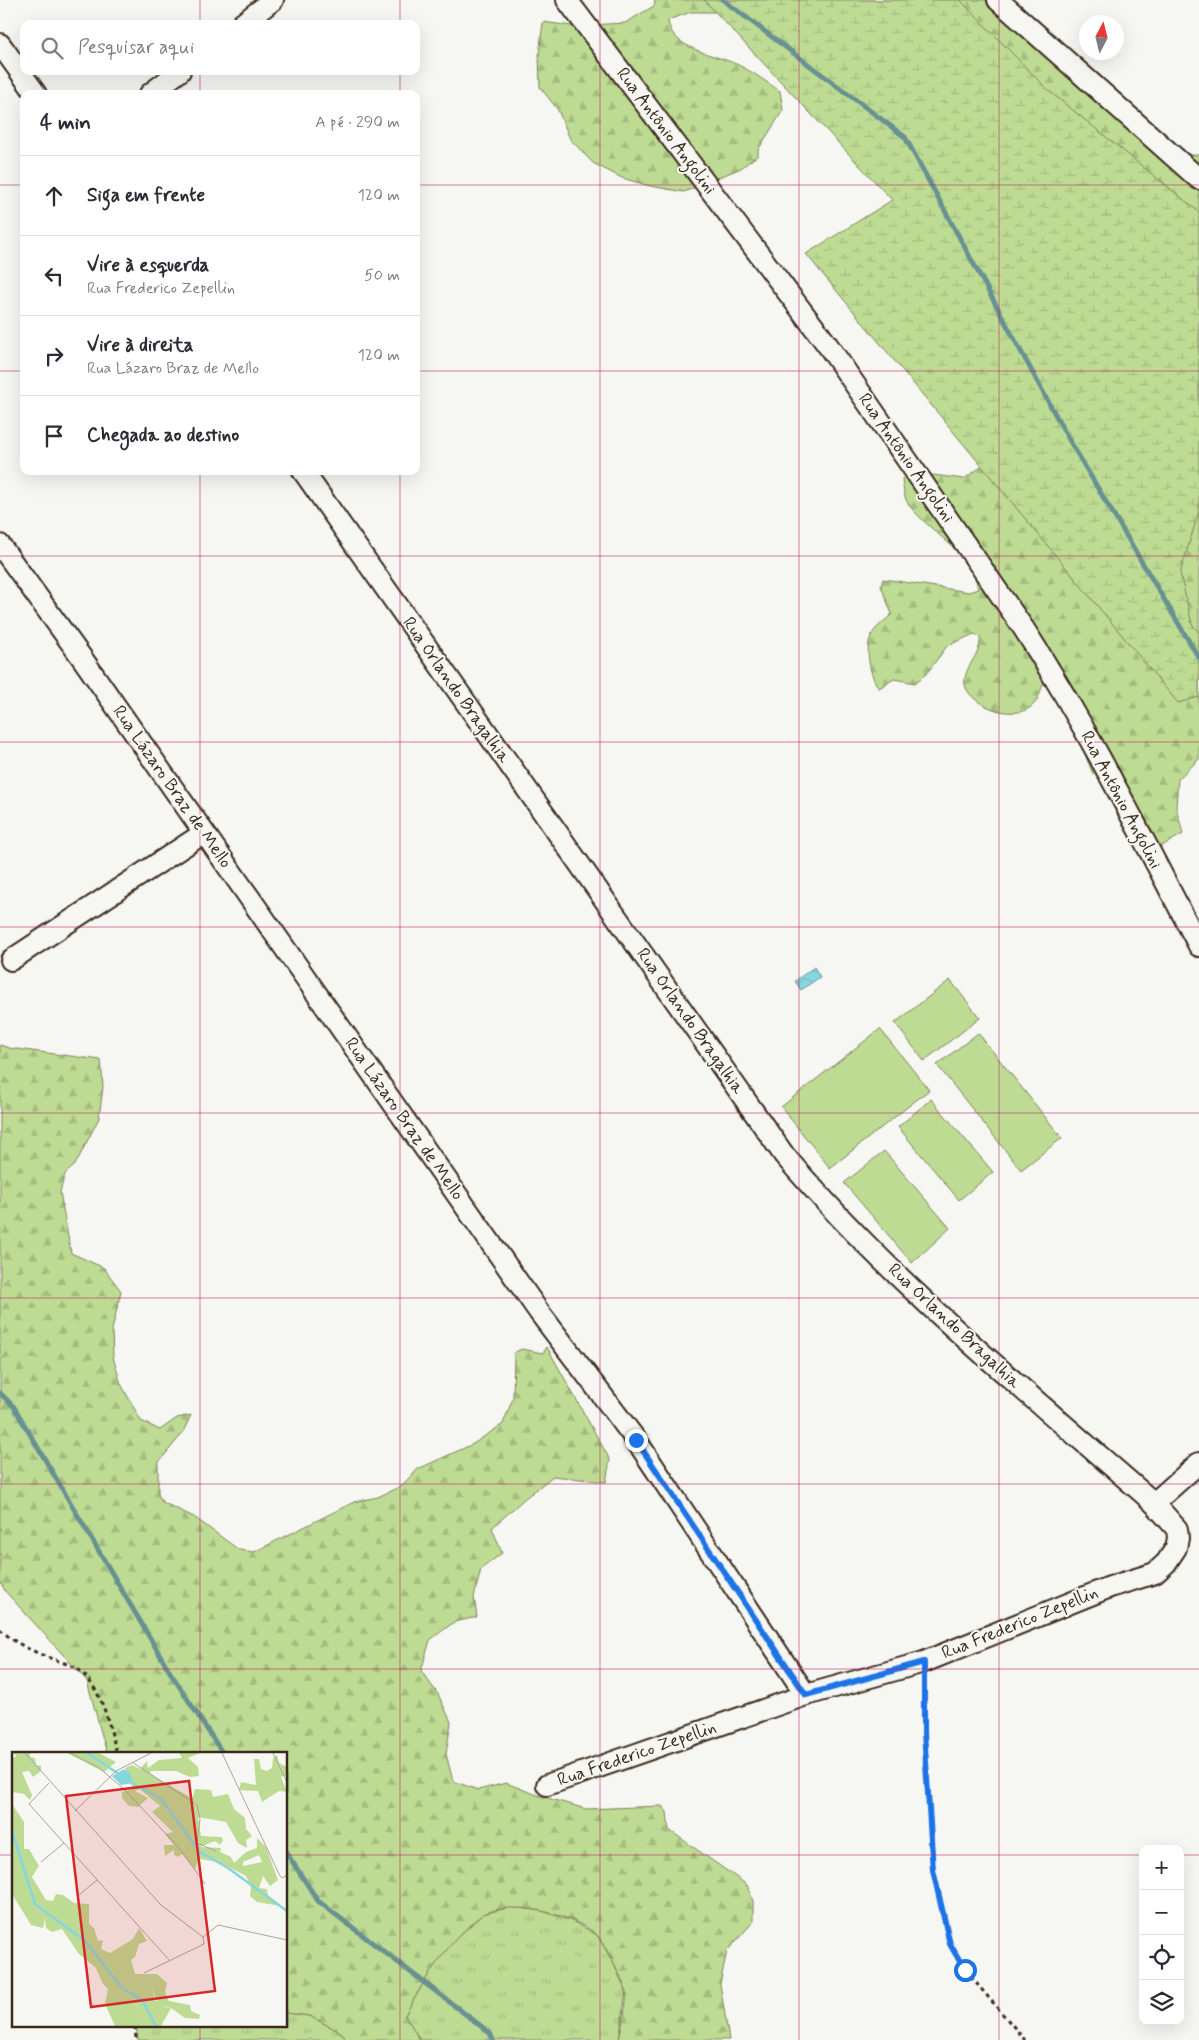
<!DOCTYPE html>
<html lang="pt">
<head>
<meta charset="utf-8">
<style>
	:root { --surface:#fff; --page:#f7f7f7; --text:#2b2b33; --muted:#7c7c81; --line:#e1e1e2 }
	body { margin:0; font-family:Mynerve,sans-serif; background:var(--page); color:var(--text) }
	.controls { position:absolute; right:15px; bottom:15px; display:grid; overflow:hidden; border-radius:10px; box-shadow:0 5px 20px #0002 }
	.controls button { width:45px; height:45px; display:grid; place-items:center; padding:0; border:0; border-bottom:1px solid var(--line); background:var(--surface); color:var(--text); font:25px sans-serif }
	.compass { position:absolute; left:1079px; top:15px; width:45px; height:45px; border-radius:50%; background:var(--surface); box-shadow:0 5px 20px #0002; rotate:7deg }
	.stop { position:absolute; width:15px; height:15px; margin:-11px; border:4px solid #1a73e8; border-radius:50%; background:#fff }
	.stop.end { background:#1a73e8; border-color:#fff; box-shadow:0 1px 5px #0008 }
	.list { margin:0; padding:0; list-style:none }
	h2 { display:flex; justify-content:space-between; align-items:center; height:65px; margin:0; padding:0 20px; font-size:21px }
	h2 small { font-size:16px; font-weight:400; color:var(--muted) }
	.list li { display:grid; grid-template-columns:32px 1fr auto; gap:15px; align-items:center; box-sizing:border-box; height:80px; padding:0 20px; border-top:1px solid var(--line) }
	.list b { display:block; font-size:19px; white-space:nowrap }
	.list p { margin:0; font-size:16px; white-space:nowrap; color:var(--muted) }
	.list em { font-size:16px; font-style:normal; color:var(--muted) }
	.icon { flex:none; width:28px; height:28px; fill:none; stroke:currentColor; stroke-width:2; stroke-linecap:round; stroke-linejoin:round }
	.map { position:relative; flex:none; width:1199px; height:2040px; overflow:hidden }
	.search { position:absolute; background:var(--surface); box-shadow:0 5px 20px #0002; left:20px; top:20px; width:400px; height:55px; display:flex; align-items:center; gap:12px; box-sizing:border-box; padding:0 18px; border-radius:10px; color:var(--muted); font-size:19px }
	.panel { position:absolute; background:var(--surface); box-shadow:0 5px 20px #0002; left:20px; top:90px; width:400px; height:385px; border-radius:10px }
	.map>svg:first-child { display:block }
</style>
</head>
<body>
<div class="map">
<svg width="1199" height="2040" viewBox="0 0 1199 2040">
	<defs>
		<pattern id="grass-tufts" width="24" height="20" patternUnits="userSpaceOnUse" patternTransform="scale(1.25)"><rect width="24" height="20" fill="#bddb93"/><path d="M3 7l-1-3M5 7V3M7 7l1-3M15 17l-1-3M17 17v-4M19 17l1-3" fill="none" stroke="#a3bc7e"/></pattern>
		<pattern id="forest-firs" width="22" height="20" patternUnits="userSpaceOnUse" patternTransform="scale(1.25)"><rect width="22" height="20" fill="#bddb93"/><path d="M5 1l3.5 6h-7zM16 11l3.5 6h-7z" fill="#a3bc7e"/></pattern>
		<pattern id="wetland-marsh" width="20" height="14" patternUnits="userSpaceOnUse" patternTransform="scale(1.25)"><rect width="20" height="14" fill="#bddb93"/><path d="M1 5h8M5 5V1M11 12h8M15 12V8" fill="none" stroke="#a3bc7e"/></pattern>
		<pattern id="water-waves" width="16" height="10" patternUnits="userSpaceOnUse" patternTransform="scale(1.25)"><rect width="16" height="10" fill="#86d6e0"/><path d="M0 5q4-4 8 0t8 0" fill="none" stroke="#75b8c0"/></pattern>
	</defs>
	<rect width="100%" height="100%" fill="#f6f6f2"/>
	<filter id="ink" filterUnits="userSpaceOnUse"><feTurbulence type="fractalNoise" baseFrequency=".02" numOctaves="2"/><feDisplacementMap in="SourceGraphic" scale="10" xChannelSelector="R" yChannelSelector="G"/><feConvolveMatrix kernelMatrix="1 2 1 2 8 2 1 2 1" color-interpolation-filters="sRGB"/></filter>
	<g filter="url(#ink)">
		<g fill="url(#grass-tufts)" stroke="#7c8258">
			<polygon points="511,1907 542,1911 572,1921 597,1935 614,1964 626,1992 619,2040 420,2040 405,2015 434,1965 453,1941 483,1914"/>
			<polygon points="286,2013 310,2016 342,2033 346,2040 138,2040 136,2026 286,2026"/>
		</g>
		<g fill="url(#forest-firs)" stroke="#7c8258">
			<path d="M655,0H755L718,12H691L668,20C670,49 714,54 736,64C752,71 766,82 780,91L783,110L758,150V155L741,168L684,192L650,186L622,178L593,163L570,139L558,110L540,87L539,55L543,22L572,26L625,23L654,6Z"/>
			<path d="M857,0H999L1132,121L1190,155H1199V759L1178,779L1176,807L1183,834L1153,851L1147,827L1093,774L1059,691L1044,682C1041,688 1039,699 1034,704C1018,723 971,707 965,685C962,668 982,655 980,637L974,634L947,646L927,673L915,683L894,679L879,688C870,678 864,647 872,634C876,627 886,620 892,614L881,586L883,579L969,592L978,589C972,552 930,533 909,505C904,499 903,486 902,479L909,472L964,479L985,464Z"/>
			<path d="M0,1045L9,1048L101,1060L103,1087L99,1118L75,1165L65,1174L60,1192L71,1253L104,1268L121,1291L112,1330L113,1357L121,1384L141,1421L160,1430L177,1418L191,1415L182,1434L158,1463V1494L162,1502L194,1517L239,1550L254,1552L354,1502L378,1497L401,1486L418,1469L473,1444L503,1424L513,1398L514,1353L521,1349L543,1353L547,1347L610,1460L606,1482L553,1476L524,1499L492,1528L502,1553L481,1569L474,1597L477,1617L454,1622L430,1640L421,1671L438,1694L451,1722L446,1754L453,1781L478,1790L506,1783L537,1795L586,1809L662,1806L667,1812L669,1830L747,1885L753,1901V1922L727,1951L720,1984L729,2040H619C621,2029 628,2001 626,1991C624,1981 603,1940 596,1934C571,1914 513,1899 484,1914C479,1916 474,1922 469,1926C440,1953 424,1981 405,2015L420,2040H346L342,2033L310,2016L286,2013V1754H107L87,1681L5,1591L0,1581Z"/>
		</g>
		<polygon fill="url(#wetland-marsh)" stroke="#7c8258" points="704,0 960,0 1048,90 1199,212 1199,511 1180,573 1192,624 1199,633 1199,697 1178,703 806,254 892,200"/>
		<g fill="#bddb93" stroke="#7c8258">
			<polygon points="950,980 980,1018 924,1061 895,1023"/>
			<polygon points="880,1029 929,1090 830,1168 781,1107"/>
			<polygon points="978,1033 1062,1138 1021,1170 937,1065"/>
			<polygon points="931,1099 993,1172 959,1200 898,1127"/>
			<polygon points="884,1151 950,1228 912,1263 844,1183"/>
		</g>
		<polygon fill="url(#water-waves)" stroke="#689192" points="814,967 820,977 801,990 795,981"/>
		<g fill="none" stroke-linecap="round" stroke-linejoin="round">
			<g stroke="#689192" stroke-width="5">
				<polyline points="723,0 905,137 1068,438 1199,658"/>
				<polyline points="0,1393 14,1407 170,1672 223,1754"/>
				<polyline points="286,1852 318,1901 490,2033 493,2040"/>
			</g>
			<g stroke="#3b2a1e" stroke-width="24">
				<g id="minor">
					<path d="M567,0L829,347L1024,629C1089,730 1143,839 1199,946"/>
					<polyline points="998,0 1199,179"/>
					<polyline points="242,24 273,0"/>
					<polyline points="0,44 36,94"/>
					<polyline points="150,94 180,71"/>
					<path d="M303,471L784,1155C894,1285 1027,1392 1154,1503L1177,1529L1178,1538L1176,1548L1166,1563L1155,1573L1110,1587L924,1662L806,1695L547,1785"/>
					<polyline points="0,545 82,658 539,1312 636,1440 806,1695"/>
					<polyline points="11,960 204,833"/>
					<polyline points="1154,1503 1199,1463"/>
				</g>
			</g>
			<g stroke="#3b2a1e" stroke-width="3" stroke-dasharray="4 4" stroke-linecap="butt">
				<path d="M0,1629C14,1643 32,1651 50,1658C59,1661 71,1665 79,1670C103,1690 109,1725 117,1754"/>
				<polyline points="924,1681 924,1732 933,1869 950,1944 965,1970 1025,2040"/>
				<polyline points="135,2026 136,2040"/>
			</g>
			<use href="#minor" stroke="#f6f6f2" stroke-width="20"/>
		</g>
	</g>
	<g fill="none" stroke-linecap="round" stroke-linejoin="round" filter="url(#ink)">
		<polyline stroke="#1a73e8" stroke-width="6" points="636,1440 806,1695 924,1662 924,1732 933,1870 950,1944 965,1970"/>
	</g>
	<path fill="none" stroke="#c2185b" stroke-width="1" stroke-opacity="0.55" d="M200,0V24M400,0V24M600,0V2040M799,0V2040M999,0V2040M200,71V94M400,71V94M0,185H24M416,185H1199M0,371H24M416,371H1199M200,471V1754M400,471V2040M0,556H1199M0,742H1199M0,927H1199M0,1113H1199M0,1298H1199M0,1484H1199M0,1669H1199M0,1855H14M286,1855H1143M1180,1855H1199M200,2026V2040"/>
	<g text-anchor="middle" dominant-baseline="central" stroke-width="4" stroke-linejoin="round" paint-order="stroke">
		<g font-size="18" fill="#3b2a1e" stroke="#f6f6f2">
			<text transform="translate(666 131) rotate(53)">Rua Antônio Angolini</text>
			<text transform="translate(906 458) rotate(55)">Rua Antônio Angolini</text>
			<text transform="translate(456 690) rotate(55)">Rua Orlando Bragalhia</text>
			<text transform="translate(172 787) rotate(55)">Rua Lázaro Braz de Mello</text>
			<text transform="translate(1121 800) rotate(62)">Rua Antônio Angolini</text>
			<text transform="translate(690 1021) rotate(55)">Rua Orlando Bragalhia</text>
			<text transform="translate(404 1119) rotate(55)">Rua Lázaro Braz de Mello</text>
			<text transform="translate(954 1326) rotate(43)">Rua Orlando Bragalhia</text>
			<text transform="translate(1020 1623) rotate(-22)">Rua Frederico Zepellin</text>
			<text transform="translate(637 1754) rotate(-19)">Rua Frederico Zepellin</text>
		</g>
	</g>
	<g transform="translate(12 1752)">
		<rect width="275" height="275" fill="#f6f6f2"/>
		<path d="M134,234L140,236L143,248L152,255L159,256L149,274H136L121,247L128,235ZM96,236L103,244L123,255L130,274H103L93,252Z" fill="#bddb93"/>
		<path d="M0,1H18V5L23,6L24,13L29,14V19L21,25L17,19L10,20L20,43L18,48L12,42L0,40V6L5,4ZM55,1H87L104,10L92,20ZM167,1H188L176,6L186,15L187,24L178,25L164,19H139L138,22L178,45H181L183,37L199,38L201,45L216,42L222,57L233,66L234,77L240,84L234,88L235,96L226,91L214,70L186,65L189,84L209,85L211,88L208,93L203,89L188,95L209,96L208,100L219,105L222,111L234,100L245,96V86L254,95L266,128L258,134L251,124L247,136L255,137L256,143L269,154L245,150L238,144L239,134L234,124L207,110L187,107L183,117L170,102L167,105L162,103V98L153,104L152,93H162L153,82L161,80L163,65L128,37L123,39L136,46L126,55L117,54L110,46V40L121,37L113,16L120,13L128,17L135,9L136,16L147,8L170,6ZM247,103L250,110L231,114V110ZM265,3L267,11L275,15V23L269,25L275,40L267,39L250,50L246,39L227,38L229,30L244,33L242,7H247L249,17L255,19L260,16L261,6ZM0,52L12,70V97H17L27,114L20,125L34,148L41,149L44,142L51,143L62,151L77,152V172L82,176L86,189L91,188L89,197L98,201L121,187L127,176L135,189L127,192L123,205L119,208L123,222H145L155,231L153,240L157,249L178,253L179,259L188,263L187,267L173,266L159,256L146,253L140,236L130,234L121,247L136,274H130L123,256L107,248L91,232L84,216L67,202L50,177L40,180L34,176L33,166L31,176L19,173L0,142Z" fill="#bddb93" fill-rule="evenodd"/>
		<path d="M119,17L141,23L183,53L186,62L184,94L216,115L188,100L184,102L140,60L148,54L121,31Z" fill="#bddb93"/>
		<path d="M112,17L118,21L121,31L109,33L100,24Z" fill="#86d6e0"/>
		<path fill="none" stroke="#86d6e0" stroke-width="2.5" d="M75,1L107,22M120,31L149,47L188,100L216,116L275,159M0,79L23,152L73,189L110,236L130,248L144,274"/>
		<path fill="none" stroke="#aba49d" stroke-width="1" d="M13,1L149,153L191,185M58,1L86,15L113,38L167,96L193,132M210,1L268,124L270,126L275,123M261,1L275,30M120,10L185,53L188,67L185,91L204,99M37,31L17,52L158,209M63,59L104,19L139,1M29,110L52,91M67,143L85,128M191,185L206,173L275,188M132,221L192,192L191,185"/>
		<path fill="#d62828" fill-opacity="0.15" stroke="#d62828" stroke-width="2.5" d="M177,29L203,239L79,255L54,44Z"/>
		<rect width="275" height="275" fill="none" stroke="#3b2a1e" stroke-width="2.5"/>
	</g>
</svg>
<div class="controls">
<button>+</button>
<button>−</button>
<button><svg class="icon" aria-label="locate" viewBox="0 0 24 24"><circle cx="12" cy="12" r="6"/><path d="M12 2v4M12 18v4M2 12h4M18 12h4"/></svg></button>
<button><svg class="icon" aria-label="layers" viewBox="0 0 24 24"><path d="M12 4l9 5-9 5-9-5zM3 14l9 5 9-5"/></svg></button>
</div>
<svg class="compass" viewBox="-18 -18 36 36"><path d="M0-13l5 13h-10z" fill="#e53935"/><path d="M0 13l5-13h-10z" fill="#7c7c81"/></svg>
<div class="stop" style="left:965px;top:1970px"></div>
<div class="stop end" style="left:636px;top:1440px"></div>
<div class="search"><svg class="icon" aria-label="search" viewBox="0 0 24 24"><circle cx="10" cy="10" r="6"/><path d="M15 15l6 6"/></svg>Pesquisar aqui</div>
<section class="panel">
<h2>4 min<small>A pé · 290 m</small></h2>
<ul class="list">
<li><svg class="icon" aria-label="ahead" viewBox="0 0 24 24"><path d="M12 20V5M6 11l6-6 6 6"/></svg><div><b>Siga em frente</b></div><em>120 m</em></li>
<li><svg class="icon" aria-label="left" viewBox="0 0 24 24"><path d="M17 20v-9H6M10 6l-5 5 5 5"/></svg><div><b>Vire à esquerda</b><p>Rua Frederico Zepellin</p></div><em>50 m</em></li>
<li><svg class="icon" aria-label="right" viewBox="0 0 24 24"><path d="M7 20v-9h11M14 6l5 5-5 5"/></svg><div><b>Vire à direita</b><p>Rua Lázaro Braz de Mello</p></div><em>120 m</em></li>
<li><svg class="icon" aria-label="arrive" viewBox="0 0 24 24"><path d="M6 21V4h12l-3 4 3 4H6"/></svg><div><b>Chegada ao destino</b></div></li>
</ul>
</section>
</div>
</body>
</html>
